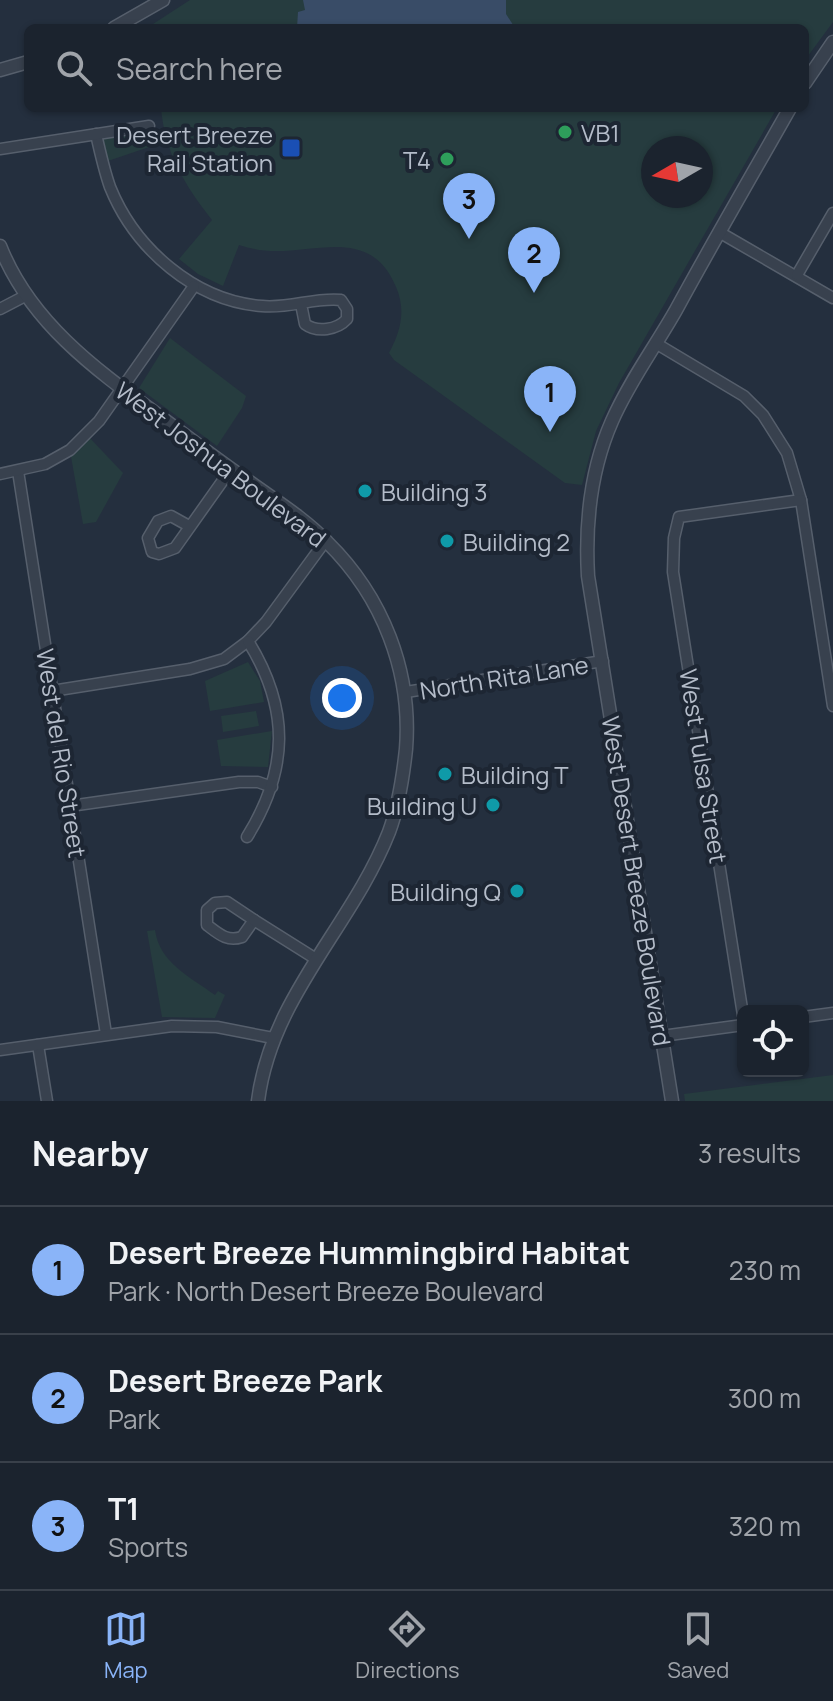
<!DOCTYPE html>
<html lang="en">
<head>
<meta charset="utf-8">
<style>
	:root { --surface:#1b232e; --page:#282f3a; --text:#f1f3f6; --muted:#a0a4aa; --line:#39404a; --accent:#8ab4f8 }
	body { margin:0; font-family:Manrope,sans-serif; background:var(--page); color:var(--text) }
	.controls { position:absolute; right:24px; bottom:24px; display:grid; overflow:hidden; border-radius:12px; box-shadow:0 2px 6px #0004 }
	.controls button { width:72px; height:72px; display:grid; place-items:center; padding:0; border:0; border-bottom:2px solid var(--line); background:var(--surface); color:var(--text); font:40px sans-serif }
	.compass { position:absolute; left:641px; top:136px; width:72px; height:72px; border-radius:50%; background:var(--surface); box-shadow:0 2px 6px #0004; rotate:261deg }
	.you { position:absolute; left:342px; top:698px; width:28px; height:28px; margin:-20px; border:6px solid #fff; border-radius:50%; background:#1a73e8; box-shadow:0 0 0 12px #1a73e833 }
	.badge { display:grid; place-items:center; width:52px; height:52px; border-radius:50%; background:var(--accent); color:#111; font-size:26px; font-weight:700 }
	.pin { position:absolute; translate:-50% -66px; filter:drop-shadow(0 2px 4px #0008) }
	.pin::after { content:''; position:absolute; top:42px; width:28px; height:24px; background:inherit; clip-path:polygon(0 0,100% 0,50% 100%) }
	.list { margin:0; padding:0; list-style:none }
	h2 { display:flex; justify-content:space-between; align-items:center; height:104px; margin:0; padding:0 32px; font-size:34px }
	h2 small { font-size:26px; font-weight:400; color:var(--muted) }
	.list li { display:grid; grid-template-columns:52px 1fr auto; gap:24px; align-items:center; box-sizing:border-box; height:128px; padding:0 32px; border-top:2px solid var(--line) }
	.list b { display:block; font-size:30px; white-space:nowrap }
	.list p { margin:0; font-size:26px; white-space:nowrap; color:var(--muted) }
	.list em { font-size:26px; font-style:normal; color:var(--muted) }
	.icon { flex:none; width:44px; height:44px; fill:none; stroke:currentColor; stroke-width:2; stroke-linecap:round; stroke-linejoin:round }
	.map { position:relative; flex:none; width:833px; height:1101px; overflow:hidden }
	.search { position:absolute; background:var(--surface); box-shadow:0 2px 6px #0004; left:24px; right:24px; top:24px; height:88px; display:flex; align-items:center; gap:20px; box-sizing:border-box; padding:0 28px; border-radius:12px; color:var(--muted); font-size:30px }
	.sheet { height:488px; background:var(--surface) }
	nav { display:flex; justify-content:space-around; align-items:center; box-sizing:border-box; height:112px; border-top:2px solid var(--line); background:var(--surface); font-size:22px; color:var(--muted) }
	nav a { display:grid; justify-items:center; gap:4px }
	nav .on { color:var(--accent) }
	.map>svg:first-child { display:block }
</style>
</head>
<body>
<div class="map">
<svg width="833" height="1101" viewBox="0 0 833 1101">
	<rect width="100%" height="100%" fill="#242f3e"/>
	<g fill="#263c3f" fill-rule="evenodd">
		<polygon points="190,0 833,0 833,22 805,60 805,28 155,28 153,24"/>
		<path d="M161,108H777L619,383L596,431L582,485L565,483L394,360L389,353C401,331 406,310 396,287C372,229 322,251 276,251C263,251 251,249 239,245L223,286L198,274L179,259L212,220C184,184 165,153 161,108ZM653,148H701V196H653Z"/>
		<polygon points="149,126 155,145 102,163 96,134"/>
		<polygon points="170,338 246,396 242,408 217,446 139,388"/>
		<polygon points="86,434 123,473 96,522 83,524 70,451"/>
		<polygon points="248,662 260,681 264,702 210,711 205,681"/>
		<polygon points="256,711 259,726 223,732 221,716"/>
		<polygon points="272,731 268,767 221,766 217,740"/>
		<path d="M155,930C159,962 190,977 215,995L218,991L225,995L215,1018L162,1017L147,931Z"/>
		<polygon points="833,1075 833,1101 685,1101 684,1094"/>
	</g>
	<polygon fill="#394c67" points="303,0 506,0 506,14 515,28 297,28 298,12 305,10"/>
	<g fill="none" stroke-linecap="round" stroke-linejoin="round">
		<g stroke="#565f6c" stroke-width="13">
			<g id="minor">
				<path d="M96,134C100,152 104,170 110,187C135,249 195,301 262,306C289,309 315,297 341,300L347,309V319C337,330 317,333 305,324L301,304"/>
				<polyline points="0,149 149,126"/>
				<polyline points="719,232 833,298"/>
				<polyline points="797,275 833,213"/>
				<polyline points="0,309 25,296"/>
				<polyline points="657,344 744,396 763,415 787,453 801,500 833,706"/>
				<polyline points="18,471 106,1034"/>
				<polyline points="0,474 45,464 70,450 99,421 194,286"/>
				<polyline points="189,526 171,516 158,521 148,538 152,552 159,554 175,548 231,469"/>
				<polyline points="52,691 190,669 224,659 248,641 266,622 326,540"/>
				<polyline points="406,692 603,661"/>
				<polyline points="70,806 239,782 258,782 272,787"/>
				<path d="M247,837C289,769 290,709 248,641"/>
				<path d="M227,902L254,920L242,937C227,942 219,934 207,925V910L215,903Z"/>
				<polyline points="254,920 316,959"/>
				<polyline points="743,1015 673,572 674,538 679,517 801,500"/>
				<polyline points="803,1017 833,1013"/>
				<polyline points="662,1036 743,1025"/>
				<polyline points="38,1045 47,1101"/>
				<polyline points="0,1050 172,1026 217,1027 273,1038"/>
			</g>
		</g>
		<g stroke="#565f6c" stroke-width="15">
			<g id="tertiary">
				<polyline points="114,28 163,0"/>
				<polyline points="0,70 28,62"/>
				<polyline points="805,83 833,42"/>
				<path d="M0,246C30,322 95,369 158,415C189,438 219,461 251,483C276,501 305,519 327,542C383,597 412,672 406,749C403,777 399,805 389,832C352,926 271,997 258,1101"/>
				<path d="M672,1101L588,576C585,523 590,471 612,421C629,382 655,347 676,310C713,242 752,175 790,108"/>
			</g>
		</g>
		<use href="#minor" stroke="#38414e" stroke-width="10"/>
		<use href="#tertiary" stroke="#38414e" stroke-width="12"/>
	</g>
	<g fill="#2e9e5b" stroke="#1d2633" stroke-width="3">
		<circle cx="565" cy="132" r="8"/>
		<circle cx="447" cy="159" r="8"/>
	</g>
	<rect fill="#1a4fb4" stroke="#1d2633" stroke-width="3" x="281" y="138" width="20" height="20" rx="4"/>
	<g fill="#0f9aa8" stroke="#1d2633" stroke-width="3">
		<circle cx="365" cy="491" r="8"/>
		<circle cx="447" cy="541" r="8"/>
		<circle cx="445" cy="774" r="8"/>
		<circle cx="493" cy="805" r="8"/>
		<circle cx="517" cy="891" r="8"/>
	</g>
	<g text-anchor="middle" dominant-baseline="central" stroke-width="8" stroke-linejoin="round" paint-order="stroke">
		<g font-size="24" fill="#b4bcc9" stroke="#1d2633" text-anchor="start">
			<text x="581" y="132">VB1</text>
			<text x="273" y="134" text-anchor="end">Desert Breeze<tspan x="273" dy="28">Rail Station</tspan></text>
			<text x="431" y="159" text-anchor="end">T4</text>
			<text x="381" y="491">Building 3</text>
			<text x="463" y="541">Building 2</text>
			<text x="461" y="774">Building T</text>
			<text x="477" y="805" text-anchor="end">Building U</text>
			<text x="501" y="891" text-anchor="end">Building Q</text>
		</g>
		<g font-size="24" fill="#b4bcc9" stroke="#1d2633">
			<text transform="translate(221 464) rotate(37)">West Joshua Boulevard</text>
			<text transform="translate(504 677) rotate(-9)">North Rita Lane</text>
			<text transform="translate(62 753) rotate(81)">West del Rio Street</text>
			<text transform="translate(704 766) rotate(81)">West Tulsa Street</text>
			<text transform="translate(637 881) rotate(81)">West Desert Breeze Boulevard</text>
		</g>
	</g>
</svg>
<div class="controls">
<button><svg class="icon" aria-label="locate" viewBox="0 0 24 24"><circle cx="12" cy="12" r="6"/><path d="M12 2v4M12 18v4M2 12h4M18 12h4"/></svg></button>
</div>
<svg class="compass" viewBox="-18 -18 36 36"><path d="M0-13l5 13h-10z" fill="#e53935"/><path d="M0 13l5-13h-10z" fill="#a0a4aa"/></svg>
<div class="you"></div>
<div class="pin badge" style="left:550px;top:432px">1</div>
<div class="pin badge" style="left:534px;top:293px">2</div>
<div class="pin badge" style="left:469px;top:239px">3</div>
<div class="search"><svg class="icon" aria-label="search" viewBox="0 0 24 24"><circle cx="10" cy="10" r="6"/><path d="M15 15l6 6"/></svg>Search here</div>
</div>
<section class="sheet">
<h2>Nearby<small>3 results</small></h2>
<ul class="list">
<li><span class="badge">1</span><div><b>Desert Breeze Hummingbird Habitat</b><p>Park · North Desert Breeze Boulevard</p></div><em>230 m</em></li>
<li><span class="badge">2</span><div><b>Desert Breeze Park</b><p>Park</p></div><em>300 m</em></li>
<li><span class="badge">3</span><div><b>T1</b><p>Sports</p></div><em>320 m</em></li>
</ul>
</section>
<nav>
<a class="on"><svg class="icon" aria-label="map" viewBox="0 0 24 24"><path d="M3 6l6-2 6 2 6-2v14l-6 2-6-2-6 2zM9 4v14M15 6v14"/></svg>Map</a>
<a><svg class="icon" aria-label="directions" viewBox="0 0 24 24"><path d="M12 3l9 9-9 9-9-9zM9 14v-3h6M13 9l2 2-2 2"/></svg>Directions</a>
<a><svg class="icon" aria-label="saved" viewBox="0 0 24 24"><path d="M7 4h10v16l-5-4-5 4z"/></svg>Saved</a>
</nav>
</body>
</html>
